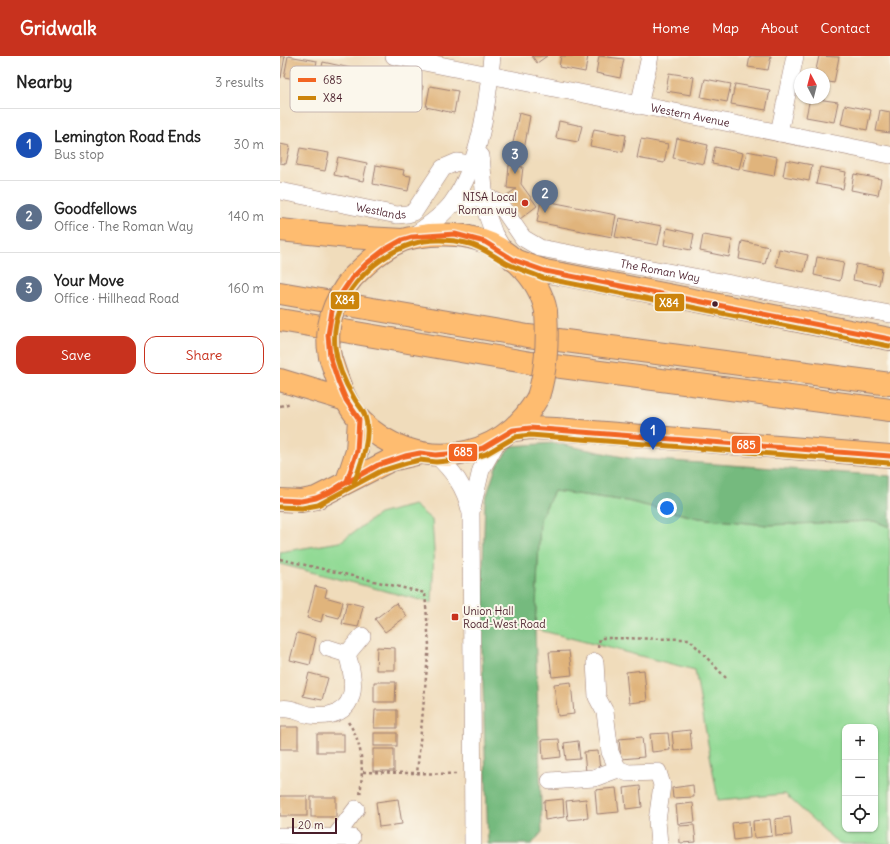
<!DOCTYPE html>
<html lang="en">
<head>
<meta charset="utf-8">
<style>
	:root { --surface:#fff; --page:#f2f2f2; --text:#222; --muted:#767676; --line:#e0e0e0; --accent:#c8321e }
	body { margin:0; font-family:Delius,sans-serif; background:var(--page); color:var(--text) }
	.controls { position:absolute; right:12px; bottom:12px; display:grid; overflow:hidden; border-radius:8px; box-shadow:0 1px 3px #0004 }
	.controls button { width:36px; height:36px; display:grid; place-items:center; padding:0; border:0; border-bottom:1px solid var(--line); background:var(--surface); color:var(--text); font:20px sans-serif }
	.compass { position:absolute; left:514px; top:12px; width:36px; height:36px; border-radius:50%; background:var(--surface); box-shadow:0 1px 3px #0004; rotate:353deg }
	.scale { position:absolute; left:12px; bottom:10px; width:45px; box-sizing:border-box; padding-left:4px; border:2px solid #4a1f2b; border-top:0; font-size:11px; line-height:14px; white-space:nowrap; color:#4a1f2b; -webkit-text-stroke:3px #fbf7ec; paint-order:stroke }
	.you { position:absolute; left:387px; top:452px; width:14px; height:14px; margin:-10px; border:3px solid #fff; border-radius:50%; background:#1a73e8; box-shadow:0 0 0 6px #1a73e833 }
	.badge { display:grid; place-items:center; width:26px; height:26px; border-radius:50%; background:var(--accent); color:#fff; font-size:13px; font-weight:700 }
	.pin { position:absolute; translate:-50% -33px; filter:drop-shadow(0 1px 2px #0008) }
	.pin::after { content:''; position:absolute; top:21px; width:14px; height:12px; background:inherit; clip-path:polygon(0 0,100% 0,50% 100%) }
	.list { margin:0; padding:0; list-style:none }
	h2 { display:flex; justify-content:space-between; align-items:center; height:52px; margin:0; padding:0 16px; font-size:17px }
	h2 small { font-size:13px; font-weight:400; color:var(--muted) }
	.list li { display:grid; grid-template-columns:26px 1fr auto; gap:12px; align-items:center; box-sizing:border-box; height:72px; padding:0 16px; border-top:1px solid var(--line) }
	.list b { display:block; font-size:15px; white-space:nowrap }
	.list p { margin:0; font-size:13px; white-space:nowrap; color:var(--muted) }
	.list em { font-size:13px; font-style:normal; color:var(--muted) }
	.actions { display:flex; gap:8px; padding:12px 16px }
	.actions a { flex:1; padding:9px 0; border:1px solid var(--accent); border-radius:12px; text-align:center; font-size:14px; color:var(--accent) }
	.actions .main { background:var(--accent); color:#fff }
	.icon { flex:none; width:22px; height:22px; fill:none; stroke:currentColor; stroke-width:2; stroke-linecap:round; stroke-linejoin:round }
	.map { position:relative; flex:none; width:610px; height:788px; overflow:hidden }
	header { display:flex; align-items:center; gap:24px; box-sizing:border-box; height:56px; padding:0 20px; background:var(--accent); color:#fff }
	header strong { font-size:19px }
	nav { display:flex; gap:22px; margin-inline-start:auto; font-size:14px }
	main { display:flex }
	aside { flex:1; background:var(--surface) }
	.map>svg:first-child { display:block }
</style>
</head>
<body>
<header>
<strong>Gridwalk</strong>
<nav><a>Home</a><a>Map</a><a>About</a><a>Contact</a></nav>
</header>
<main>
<aside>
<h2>Nearby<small>3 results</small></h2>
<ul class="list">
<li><span class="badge" style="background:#1a4fb4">1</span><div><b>Lemington Road Ends</b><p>Bus stop</p></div><em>30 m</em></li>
<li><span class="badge" style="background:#5c6f8a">2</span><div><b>Goodfellows</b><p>Office · The Roman Way</p></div><em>140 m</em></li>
<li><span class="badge" style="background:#5c6f8a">3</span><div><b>Your Move</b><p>Office · Hillhead Road</p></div><em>160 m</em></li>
</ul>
<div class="actions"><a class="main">Save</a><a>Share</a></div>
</aside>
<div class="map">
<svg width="610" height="788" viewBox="0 0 610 788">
	<rect width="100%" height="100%" fill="#fbf7ec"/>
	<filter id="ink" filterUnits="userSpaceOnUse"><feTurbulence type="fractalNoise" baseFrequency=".025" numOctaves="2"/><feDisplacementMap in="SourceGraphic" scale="8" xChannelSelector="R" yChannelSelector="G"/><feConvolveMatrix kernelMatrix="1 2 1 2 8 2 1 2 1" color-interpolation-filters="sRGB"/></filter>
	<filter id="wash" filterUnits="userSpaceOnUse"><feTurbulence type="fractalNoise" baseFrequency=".012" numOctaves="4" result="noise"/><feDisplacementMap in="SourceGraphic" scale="16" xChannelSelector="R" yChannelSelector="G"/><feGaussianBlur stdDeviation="0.9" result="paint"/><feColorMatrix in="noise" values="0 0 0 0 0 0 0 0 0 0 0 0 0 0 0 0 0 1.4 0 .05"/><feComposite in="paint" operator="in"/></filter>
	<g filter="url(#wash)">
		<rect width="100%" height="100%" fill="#f0dcbb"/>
		<g fill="#92da95" stroke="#6e7c60" fill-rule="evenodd">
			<path d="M274,435L347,445L418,462L487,469L594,465L610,471V788H559L505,738L438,744L415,614L255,573L260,463ZM565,671H595V773H565Z"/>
			<polygon points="134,449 152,464 154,494 152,547 0,508 0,496 60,486 99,458"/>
		</g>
		<polygon fill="#75ba7e" stroke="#606c54" points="275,387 348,402 610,420 610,471 594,465 487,469 418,462 347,445 274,435 260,463 255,573 262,776 252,788 208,788 201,568 205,445 216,411 231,390"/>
		<g id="blocks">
			<g fill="#e0b47b">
				<polygon points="0,0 5,0 1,22 0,22"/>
				<polygon points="8,0 37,5 33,26 4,21"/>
				<polygon points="252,0 267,0 257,7"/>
				<polygon points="281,0 308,0 305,16 279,11"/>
				<polygon points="319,0 344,3 340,22 316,17"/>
				<polygon points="470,0 491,0 488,14 468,11"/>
				<polygon points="539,0 559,1 554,27 544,25 544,18 535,18"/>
				<polygon points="43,6 70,12 66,31 39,26"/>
				<polygon points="389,17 414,21 411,39 386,35"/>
				<polygon points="425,23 451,28 447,46 421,41"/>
				<polygon points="115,25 143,30 139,52 110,47"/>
				<polygon points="455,28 490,34 486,54 451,48"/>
				<polygon points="150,30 178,35 174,57 146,51"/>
				<polygon points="530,42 558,46 554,66 526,61"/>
				<polygon points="565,49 591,54 587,74 561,68"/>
				<polygon points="600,54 610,56 610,77 596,75"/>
				<polygon points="239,57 250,60 244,94 232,92"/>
				<polygon points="279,65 302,70 298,86 276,82"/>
				<polygon points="314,73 346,79 343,96 310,90"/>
				<polygon points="397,82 428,89 424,108 393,102"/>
				<polygon points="361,83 388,88 384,107 357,102"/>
				<polygon points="0,88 10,90 6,108 0,107"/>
				<polygon points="435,91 463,97 459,113 432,108"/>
				<polygon points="20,92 49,97 45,115 16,110"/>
				<polygon points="467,95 497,101 494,120 463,114"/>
				<polygon points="58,101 87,107 83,125 54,119"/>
				<polygon points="506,104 532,109 529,125 503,120"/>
				<polygon points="96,109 124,114 123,119 131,120 128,135 93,128"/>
				<polygon points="229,109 243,111 241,128 257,150 240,163 224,141 236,133 227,132"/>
				<polygon points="540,111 566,116 563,133 536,128"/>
				<polygon points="574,118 601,123 598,139 571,134"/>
				<polygon points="261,144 336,159 332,181 257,166"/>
				<polygon points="339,162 382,170 378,189 335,181"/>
				<polygon points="387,172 414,178 411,194 384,189"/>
				<polygon points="423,179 452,184 449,201 420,195"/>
				<polygon points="462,185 489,191 485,208 459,203"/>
				<polygon points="499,193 528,199 524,216 496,210"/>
				<polygon points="537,201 564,206 560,225 534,219"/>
				<polygon points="576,208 602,213 599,229 573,224"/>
				<polygon points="35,530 47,533 45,541 63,546 59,562 43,558 41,566 27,562"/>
				<polygon points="67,546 83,550 78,571 62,568"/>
				<polygon points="116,547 127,560 105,576 95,563"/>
				<polygon points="17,577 36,582 30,609 10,604"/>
				<polygon points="97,591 115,592 115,614 96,614"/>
				<polygon points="289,595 292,619 272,621 269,596"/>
				<polygon points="364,614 367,645 349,647 346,616"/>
				<polygon points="29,617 48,622 42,644 23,640"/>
				<polygon points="94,626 116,626 115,646 94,646"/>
				<polygon points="291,626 294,658 278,660 274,628"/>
				<polygon points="95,654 117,654 117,672 94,672"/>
				<rect x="0" y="671" width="18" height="22"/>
				<polygon points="410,674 412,694 394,695 392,676"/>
				<rect x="94" y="677" width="23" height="13"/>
				<polygon points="388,677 390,694 372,696 370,678"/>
				<rect x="37" y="678" width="27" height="18"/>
				<polygon points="362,681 364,701 341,703 339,683"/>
				<polygon points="279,683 281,701 263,703 262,684"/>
				<polygon points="298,685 300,703 286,704 284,687"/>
				<rect x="93" y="693" width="21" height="22"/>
				<polygon points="318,695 320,715 306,716 304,696"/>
				<polygon points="413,729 414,741 393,742 392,732"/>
				<polygon points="360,730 362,751 346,753 344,732"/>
				<polygon points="336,732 339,756 317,758 315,734"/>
				<rect x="0" y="740" width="27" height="20"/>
				<rect x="31" y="741" width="25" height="20"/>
				<polygon points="118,743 122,768 99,771 96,746"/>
				<polygon points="283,743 284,761 265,764 264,745"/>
				<polygon points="306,743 308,762 288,764 286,745"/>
				<polygon points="413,747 415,766 398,768 396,749"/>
				<polygon points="510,761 512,779 496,780 495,763"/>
				<polygon points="490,763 492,780 474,782 473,765"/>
				<polygon points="469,765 470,782 454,784 452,767"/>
				<polygon points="414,769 416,786 400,787 399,770"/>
			</g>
		</g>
	</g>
	<g filter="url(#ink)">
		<use href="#blocks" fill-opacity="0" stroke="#9d7e73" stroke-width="1"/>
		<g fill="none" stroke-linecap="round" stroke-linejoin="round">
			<g stroke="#9d7e73" stroke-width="18">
				<g id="minor">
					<path id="s1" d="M114,0L610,99"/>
					<polyline points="359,50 370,0"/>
					<polyline points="499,77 515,0"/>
					<polyline points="201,100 206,156 214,178 226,198"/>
					<path id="s2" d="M0,135L117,159L127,158L134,156L163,112L177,106L201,110"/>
					<path id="s3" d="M171,149C186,145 204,138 219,147L243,182L260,192L610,258"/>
					<path d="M132,181C145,171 162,161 172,147C201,106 207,49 212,0"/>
					<path d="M156,399C173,415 185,431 190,454"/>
					<polyline points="48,592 67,598 82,580"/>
					<polyline points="315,606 317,641 325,656 330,696 338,713 348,717 378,716 382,729 377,765 379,788"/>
					<path d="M0,653C12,651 19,657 30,659C76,664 78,633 67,598"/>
					<polyline points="270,725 314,722 338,713"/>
					<polyline points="0,780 72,782"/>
					<polyline points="55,781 76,753"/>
					<polyline points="193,788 191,456 201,414 218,384"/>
				</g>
			</g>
			<g stroke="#9d7e73" stroke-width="24">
				<g id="major">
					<path d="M72,222C87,207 103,192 123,184C132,181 141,180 150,179C163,178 176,178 189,181C225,188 259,220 266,255"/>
					<path d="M50,301C57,322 64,347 80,364C133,418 222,408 258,341"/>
					<polyline points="67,425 77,395 79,363"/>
					<polyline points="0,444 21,445 36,442 111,404 140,397"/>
				</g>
			</g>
			<g stroke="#9d7e73" stroke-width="24">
				<g id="highway">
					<polyline points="0,174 69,181 122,184"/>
					<polyline points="234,204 265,215 287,219 610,283"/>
					<polyline points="0,237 248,280 610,328"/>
					<polyline points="0,264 251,307 610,354"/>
					<polyline points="0,324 66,344"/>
					<polyline points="233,374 250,372 276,373 610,400"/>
				</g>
			</g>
			<g stroke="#9d7e73" stroke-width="2.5" stroke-dasharray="3 3" stroke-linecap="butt">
				<polyline points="0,350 11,347"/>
				<polyline points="0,503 145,537 149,589 137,718"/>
				<polyline points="318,592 320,582 409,583 446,622"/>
				<path d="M68,666C84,688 83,714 80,740"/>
				<polyline points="83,716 178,718"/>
			</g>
			<use href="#minor" stroke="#fff" stroke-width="17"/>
			<use href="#major" stroke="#febc70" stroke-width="22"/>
			<use href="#highway" stroke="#febc70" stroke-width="22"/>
			<g stroke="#9d7e73" stroke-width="24" stroke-linecap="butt">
				<g id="major-bridge">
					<path d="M50,301C44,270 53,246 72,222"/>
					<path d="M258,341C267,312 268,285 266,255"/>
				</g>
			</g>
			<use href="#major-bridge" stroke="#febc70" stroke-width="22"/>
			<g stroke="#fbf7ec" stroke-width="8">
				<g id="bus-1">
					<polyline points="48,437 98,409 125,400 140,397 156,399 188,396 203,392 233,374 250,372 610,400"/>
					<polyline points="0,444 21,445 36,442 50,436 67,425 77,395 79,363 66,344 58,325 50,301 48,279 52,255 57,244 72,222 86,208 104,194 122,184 132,181 175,178 205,186 234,204 265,215 610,283"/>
				</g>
			</g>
			<g stroke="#fbf7ec" stroke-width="8">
				<g id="bus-2">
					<path d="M74,427C81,408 92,380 85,360C83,353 77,348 74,342C65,327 57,308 55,291C50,245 91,201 132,188C148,183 169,183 186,187C201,190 213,200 226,207C238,213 251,217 263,222L609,290"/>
					<polyline points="0,451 22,452 38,449 101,415 127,407 140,404 156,406 190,403 206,398 235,381 250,379 609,407"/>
				</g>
			</g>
			<use href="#bus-1" stroke="#f26522" stroke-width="5"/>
			<use href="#bus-2" stroke="#cc840b" stroke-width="5"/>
		</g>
	</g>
	<g fill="#c8321e" stroke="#fbf7ec" stroke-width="1.5">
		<circle cx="245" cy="147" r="4"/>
		<rect x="171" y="557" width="8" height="8" rx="2"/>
	</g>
	<circle fill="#4a1f2b" stroke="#fbf7ec" stroke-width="1.5" cx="435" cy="248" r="3.5"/>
	<g text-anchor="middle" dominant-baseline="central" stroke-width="4" stroke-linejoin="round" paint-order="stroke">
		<g font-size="11" fill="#4a1f2b" stroke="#fbf7ec">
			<text stroke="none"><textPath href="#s1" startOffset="302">Western Avenue</textPath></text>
			<text stroke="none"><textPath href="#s2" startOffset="103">Westlands</textPath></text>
			<text stroke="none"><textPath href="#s3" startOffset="234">The Roman Way</textPath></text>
		</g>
		<g font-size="11" fill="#4a1f2b" stroke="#fbf7ec" text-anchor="end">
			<text x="237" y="141">NISA Local<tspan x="237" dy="13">Roman way</tspan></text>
			<text x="183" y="555" text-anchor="start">Union Hall<tspan x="183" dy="13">Road-West Road</tspan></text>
		</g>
	</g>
	<rect x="10" y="10" width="132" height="46" rx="6" fill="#fbf7ec" stroke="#c6b6b2" stroke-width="1"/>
	<rect x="18" y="22" width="18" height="4" fill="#f26522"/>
	<rect x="18" y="40" width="18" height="4" fill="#cc840b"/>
	<g font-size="11" fill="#4a1f2b">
		<text x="43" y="28">685</text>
		<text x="43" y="46">X84</text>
	</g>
	<g stroke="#fbf7ec" stroke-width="1.5">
		<rect x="50" y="235" width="30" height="19" rx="4" fill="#cc840b"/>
		<rect x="374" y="237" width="31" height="19" rx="4" fill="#cc840b"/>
		<rect x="451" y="379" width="30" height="19" rx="4" fill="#f26522"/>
		<rect x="168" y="387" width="30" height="19" rx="4" fill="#f26522"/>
	</g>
	<g font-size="11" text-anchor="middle" font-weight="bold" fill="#fff">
		<text x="65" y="248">X84</text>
		<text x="389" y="251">X84</text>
		<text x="466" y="393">685</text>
		<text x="183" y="400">685</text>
	</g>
</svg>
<div class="controls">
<button>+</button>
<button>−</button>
<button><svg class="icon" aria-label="locate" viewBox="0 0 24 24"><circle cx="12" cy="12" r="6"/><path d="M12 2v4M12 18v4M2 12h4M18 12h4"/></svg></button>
</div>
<svg class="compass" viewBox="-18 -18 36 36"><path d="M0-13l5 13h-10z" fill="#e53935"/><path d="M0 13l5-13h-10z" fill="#767676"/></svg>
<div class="scale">20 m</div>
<div class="you"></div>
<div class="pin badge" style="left:373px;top:394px;background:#1a4fb4">1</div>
<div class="pin badge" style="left:265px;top:157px;background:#5c6f8a">2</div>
<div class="pin badge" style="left:235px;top:118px;background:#5c6f8a">3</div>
</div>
</main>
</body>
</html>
